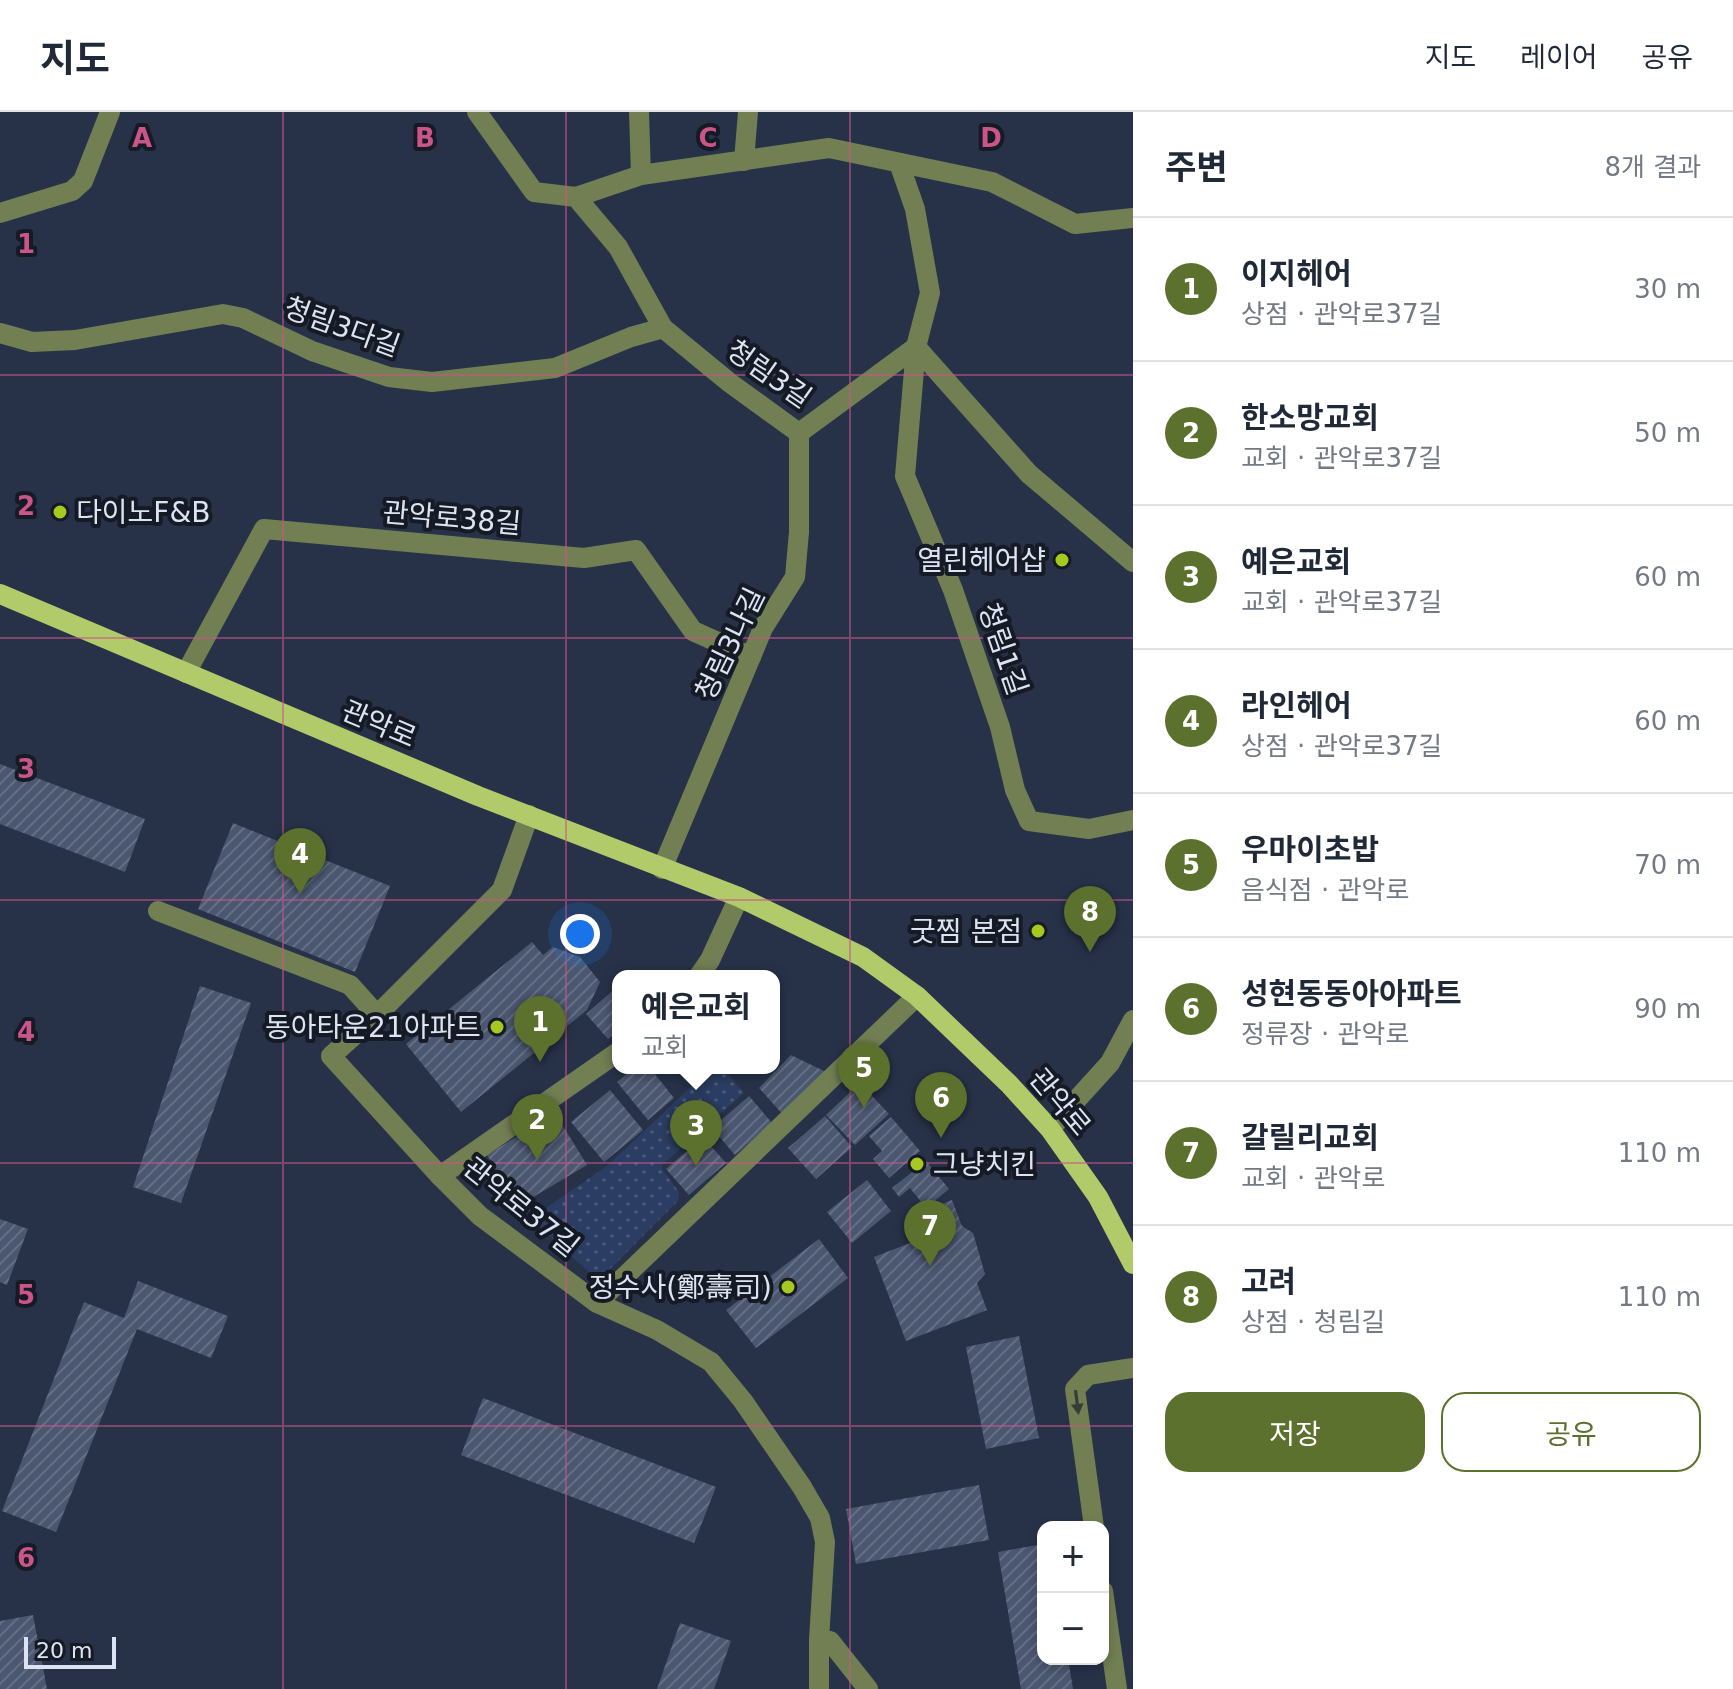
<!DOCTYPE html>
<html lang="ko">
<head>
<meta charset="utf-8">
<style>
	:root { --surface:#fff; --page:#f6f6f7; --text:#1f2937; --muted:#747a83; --line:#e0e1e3; --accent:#5c712d }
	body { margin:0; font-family:"DejaVu Sans","Noto Sans KR",sans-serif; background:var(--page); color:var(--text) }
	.controls { position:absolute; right:24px; bottom:24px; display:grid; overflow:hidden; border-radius:16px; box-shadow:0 4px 12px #0003 }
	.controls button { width:72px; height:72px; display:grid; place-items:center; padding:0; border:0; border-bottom:2px solid var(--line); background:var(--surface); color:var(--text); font:40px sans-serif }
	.scale { position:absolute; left:24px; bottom:20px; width:92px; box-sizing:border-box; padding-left:8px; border:4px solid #dce4f3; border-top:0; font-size:22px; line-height:28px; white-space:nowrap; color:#dce4f3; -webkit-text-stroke:6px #151a24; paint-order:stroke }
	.you { position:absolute; left:580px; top:822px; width:28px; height:28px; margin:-20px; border:6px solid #fff; border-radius:50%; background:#1a73e8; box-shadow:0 0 0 12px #1a73e833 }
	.badge { display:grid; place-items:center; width:52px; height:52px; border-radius:50%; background:var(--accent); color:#fff; font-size:26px; font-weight:700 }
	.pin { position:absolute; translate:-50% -66px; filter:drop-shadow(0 2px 4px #0008) }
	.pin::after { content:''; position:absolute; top:42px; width:28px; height:24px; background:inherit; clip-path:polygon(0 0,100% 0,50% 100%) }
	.popup { position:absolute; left:612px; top:858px; width:168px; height:104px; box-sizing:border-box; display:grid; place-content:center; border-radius:16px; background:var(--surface); filter:drop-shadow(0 2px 6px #0005); font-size:26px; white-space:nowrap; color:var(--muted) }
	.popup b { font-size:30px; color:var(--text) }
	.popup::after { content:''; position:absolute; left:50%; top:100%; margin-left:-16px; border:16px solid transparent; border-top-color:var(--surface) }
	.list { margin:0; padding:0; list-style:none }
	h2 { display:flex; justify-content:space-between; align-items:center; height:104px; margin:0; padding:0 32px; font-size:34px }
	h2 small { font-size:26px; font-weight:400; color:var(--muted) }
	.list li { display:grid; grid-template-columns:52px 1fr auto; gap:24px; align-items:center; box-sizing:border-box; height:144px; padding:0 32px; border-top:2px solid var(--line) }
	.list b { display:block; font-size:30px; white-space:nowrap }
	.list p { margin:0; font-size:26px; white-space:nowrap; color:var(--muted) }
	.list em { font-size:26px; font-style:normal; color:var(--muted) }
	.actions { display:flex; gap:16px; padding:24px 32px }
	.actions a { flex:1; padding:18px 0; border:2px solid var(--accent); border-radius:24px; text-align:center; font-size:28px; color:var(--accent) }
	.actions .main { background:var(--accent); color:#fff }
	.map { position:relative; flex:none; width:1133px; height:1577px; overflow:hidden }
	header { display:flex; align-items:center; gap:48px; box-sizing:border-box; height:112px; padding:0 40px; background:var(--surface); border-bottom:2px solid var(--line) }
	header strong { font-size:38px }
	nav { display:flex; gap:44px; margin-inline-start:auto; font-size:28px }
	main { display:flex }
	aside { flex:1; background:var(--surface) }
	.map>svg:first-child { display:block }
</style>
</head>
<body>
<header>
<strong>지도</strong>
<nav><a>지도</a><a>레이어</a><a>공유</a></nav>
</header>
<main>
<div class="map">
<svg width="1133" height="1577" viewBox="0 0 1133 1577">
	<defs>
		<pattern id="park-dots" width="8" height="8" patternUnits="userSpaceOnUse" patternTransform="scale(2)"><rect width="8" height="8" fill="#2b3d62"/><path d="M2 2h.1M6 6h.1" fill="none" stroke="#495979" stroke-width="1.8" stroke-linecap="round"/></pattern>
		<pattern id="building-hatch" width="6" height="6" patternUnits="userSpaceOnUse" patternTransform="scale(2)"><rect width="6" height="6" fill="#4b5770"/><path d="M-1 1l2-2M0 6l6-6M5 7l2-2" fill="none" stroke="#646f85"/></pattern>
	</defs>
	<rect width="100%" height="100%" fill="#273249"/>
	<polygon fill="url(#park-dots)" points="711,956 723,956 744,981 663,1052 662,1057 679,1080 678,1089 604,1163 593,1164 537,1112 540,1100 607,1054"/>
	<g fill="url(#building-hatch)">
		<polygon points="0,652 145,707 125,760 0,712"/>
		<polygon points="233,711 390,774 355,860 198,797"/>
		<polygon points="532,830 543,843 553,835 580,845 600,870 587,898 461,1000 406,932"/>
		<polygon points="200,874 251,891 181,1091 133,1075"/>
		<polygon points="618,874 618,918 608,927 586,902"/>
		<polygon points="791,943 830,962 785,1005 759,976"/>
		<polygon points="634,956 650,956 674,986 648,1008 617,970"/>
		<polygon points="860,971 889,1002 855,1033 826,1003"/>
		<polygon points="610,978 643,1018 604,1050 571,1010"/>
		<polygon points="749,984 772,1011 735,1043 712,1016"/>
		<polygon points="555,1001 587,1053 518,1094 487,1043"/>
		<polygon points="825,1004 852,1035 816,1067 788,1036"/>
		<polygon points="891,1005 920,1039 889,1066 873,1047 882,1039 869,1024"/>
		<polygon points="703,1025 726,1051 689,1083 666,1057"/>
		<polygon points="926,1049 949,1077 926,1096 910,1076 899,1085 892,1076"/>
		<polygon points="867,1068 891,1099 852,1131 827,1100"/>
		<polygon points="952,1088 962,1114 973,1121 985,1162 977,1171 987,1198 906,1229 874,1145 928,1124 919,1101"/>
		<polygon points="0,1107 28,1117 7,1173 0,1170"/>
		<polygon points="819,1127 848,1166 756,1236 726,1198"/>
		<polygon points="138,1169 228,1204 211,1246 137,1217 56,1420 2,1399 84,1190 124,1206"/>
		<polygon points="1019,1224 1039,1326 986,1337 966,1235"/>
		<polygon points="483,1286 716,1375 694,1431 461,1343"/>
		<polygon points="979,1373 989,1428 856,1452 846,1397"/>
		<polygon points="1043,1432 1043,1547 1068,1547 1073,1577 1021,1577 998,1440"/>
		<polygon points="33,1503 47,1577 0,1577 0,1509"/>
		<polygon points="680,1511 731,1529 714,1577 657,1577"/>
	</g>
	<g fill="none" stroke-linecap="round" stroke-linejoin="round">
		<g stroke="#727f52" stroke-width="20">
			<polyline points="477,0 534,80 576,85 618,135 663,216 730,271 799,321"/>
			<polyline points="639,0 641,63"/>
			<polyline points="744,49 748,0"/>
			<polyline points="899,51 915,97 930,181 916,235 905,364 953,478 1000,615 1015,678 1029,709 1089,717 1133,708"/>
			<polyline points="576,85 641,63 829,36 992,70 1075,112 1133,106"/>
			<polyline points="0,101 72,79 83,69 110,0"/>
			<polyline points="0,221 32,230 75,228 223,202 243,206 312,239 389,265 432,270 555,256 631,225 663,216"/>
			<polyline points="799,321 916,235 1029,362 1133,450"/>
			<polyline points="186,561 264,417 584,446 636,438 693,519 751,545"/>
			<polyline points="529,703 502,778 377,903 331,944 440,1064 480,1104 597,1191 657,1218 711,1250 743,1289 802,1375 820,1406 825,1430 819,1528 819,1577"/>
			<polyline points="662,757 763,516 795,465 799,420 799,321"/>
			<polyline points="158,799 350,873 377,903"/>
			<polyline points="699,864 710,848 739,785"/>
			<polyline points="1050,1017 1110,951 1133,908"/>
			<polyline points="440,1064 618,940"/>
			<polyline points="597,1191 917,884"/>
			<polyline points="1094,1415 1075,1277 1088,1263 1133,1256"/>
			<polyline points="1103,1479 1117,1577"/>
			<polyline points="819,1528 830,1529 868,1577"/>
		</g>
		<polyline stroke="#b1cb6b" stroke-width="20" points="0,482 478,684 739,785 863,845 917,884 1009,972 1050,1017 1098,1085 1133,1152"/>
	</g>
	<defs><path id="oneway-solid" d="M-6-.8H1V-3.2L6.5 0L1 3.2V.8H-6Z" transform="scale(2)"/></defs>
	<use fill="#363d34" href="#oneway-solid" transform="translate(1077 1290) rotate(83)"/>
	<path fill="none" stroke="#ca5589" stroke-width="2" stroke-opacity="0.55" d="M283,0V1577M566,0V1577M850,0V1577M0,263H1133M0,526H1133M0,788H1133M0,1051H1133M0,1314H1133"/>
	<g fill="#a6c821" stroke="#151a24" stroke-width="3">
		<circle cx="60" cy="400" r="8"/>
		<circle cx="1062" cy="448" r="8"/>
		<circle cx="1038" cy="819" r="8"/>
		<circle cx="497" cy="915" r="8"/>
		<circle cx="917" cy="1052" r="8"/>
		<circle cx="788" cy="1175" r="8"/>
	</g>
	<g text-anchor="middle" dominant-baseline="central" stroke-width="8" stroke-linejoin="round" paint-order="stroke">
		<g font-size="28" fill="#dce4f3" stroke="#151a24">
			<text transform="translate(342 215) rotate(20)">청림3다길</text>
			<text transform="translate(769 262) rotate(35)">청림3길</text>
			<text transform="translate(452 406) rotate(5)">관악로38길</text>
			<text transform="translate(730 532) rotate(-64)">청림3나길</text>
			<text transform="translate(1003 537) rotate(71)">청림1길</text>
			<text transform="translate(379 612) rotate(23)">관악로</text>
			<text transform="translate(1060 990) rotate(50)">관악로</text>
			<text transform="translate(521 1095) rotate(39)">관악로37길</text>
		</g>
		<g font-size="28" fill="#dce4f3" stroke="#151a24" text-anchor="end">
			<text x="76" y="400" text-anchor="start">다이노F&amp;B</text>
			<text x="1046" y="448">열린헤어샵</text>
			<text x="1022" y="819">굿찜 본점</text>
			<text x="481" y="915">동아타운21아파트</text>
			<text x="933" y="1052" text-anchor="start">그냥치킨</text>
			<text x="772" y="1175">정수사(鄭壽司)</text>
		</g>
	</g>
	<g font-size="26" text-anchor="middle" font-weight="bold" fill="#ca5589" stroke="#151a24" stroke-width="8" stroke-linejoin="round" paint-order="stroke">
		<text x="142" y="35">A</text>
		<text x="425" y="35">B</text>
		<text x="708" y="35">C</text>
		<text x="991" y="35">D</text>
		<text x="26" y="141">1</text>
		<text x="26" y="403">2</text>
		<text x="26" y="666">3</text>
		<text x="26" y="929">4</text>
		<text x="26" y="1192">5</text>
		<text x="26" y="1455">6</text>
	</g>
</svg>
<div class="controls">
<button>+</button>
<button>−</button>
</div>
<div class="scale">20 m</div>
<div class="you"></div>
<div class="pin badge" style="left:540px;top:950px">1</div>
<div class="pin badge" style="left:537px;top:1048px">2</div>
<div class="pin badge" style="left:696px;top:1054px">3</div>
<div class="popup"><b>예은교회</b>교회</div>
<div class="pin badge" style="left:300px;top:782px">4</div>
<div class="pin badge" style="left:864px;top:996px">5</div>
<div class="pin badge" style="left:941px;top:1026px">6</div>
<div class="pin badge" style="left:930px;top:1154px">7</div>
<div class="pin badge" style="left:1090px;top:840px">8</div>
</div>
<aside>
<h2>주변<small>8개 결과</small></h2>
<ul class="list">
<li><span class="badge">1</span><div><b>이지헤어</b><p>상점 · 관악로37길</p></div><em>30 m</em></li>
<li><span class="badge">2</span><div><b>한소망교회</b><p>교회 · 관악로37길</p></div><em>50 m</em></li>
<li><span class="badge">3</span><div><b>예은교회</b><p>교회 · 관악로37길</p></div><em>60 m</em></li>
<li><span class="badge">4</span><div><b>라인헤어</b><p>상점 · 관악로37길</p></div><em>60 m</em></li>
<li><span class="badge">5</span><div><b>우마이초밥</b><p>음식점 · 관악로</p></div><em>70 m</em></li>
<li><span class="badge">6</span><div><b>성현동동아아파트</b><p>정류장 · 관악로</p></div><em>90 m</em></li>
<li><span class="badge">7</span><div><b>갈릴리교회</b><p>교회 · 관악로</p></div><em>110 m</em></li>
<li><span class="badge">8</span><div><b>고려</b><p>상점 · 청림길</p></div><em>110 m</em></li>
</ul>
<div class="actions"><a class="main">저장</a><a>공유</a></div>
</aside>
</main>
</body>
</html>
